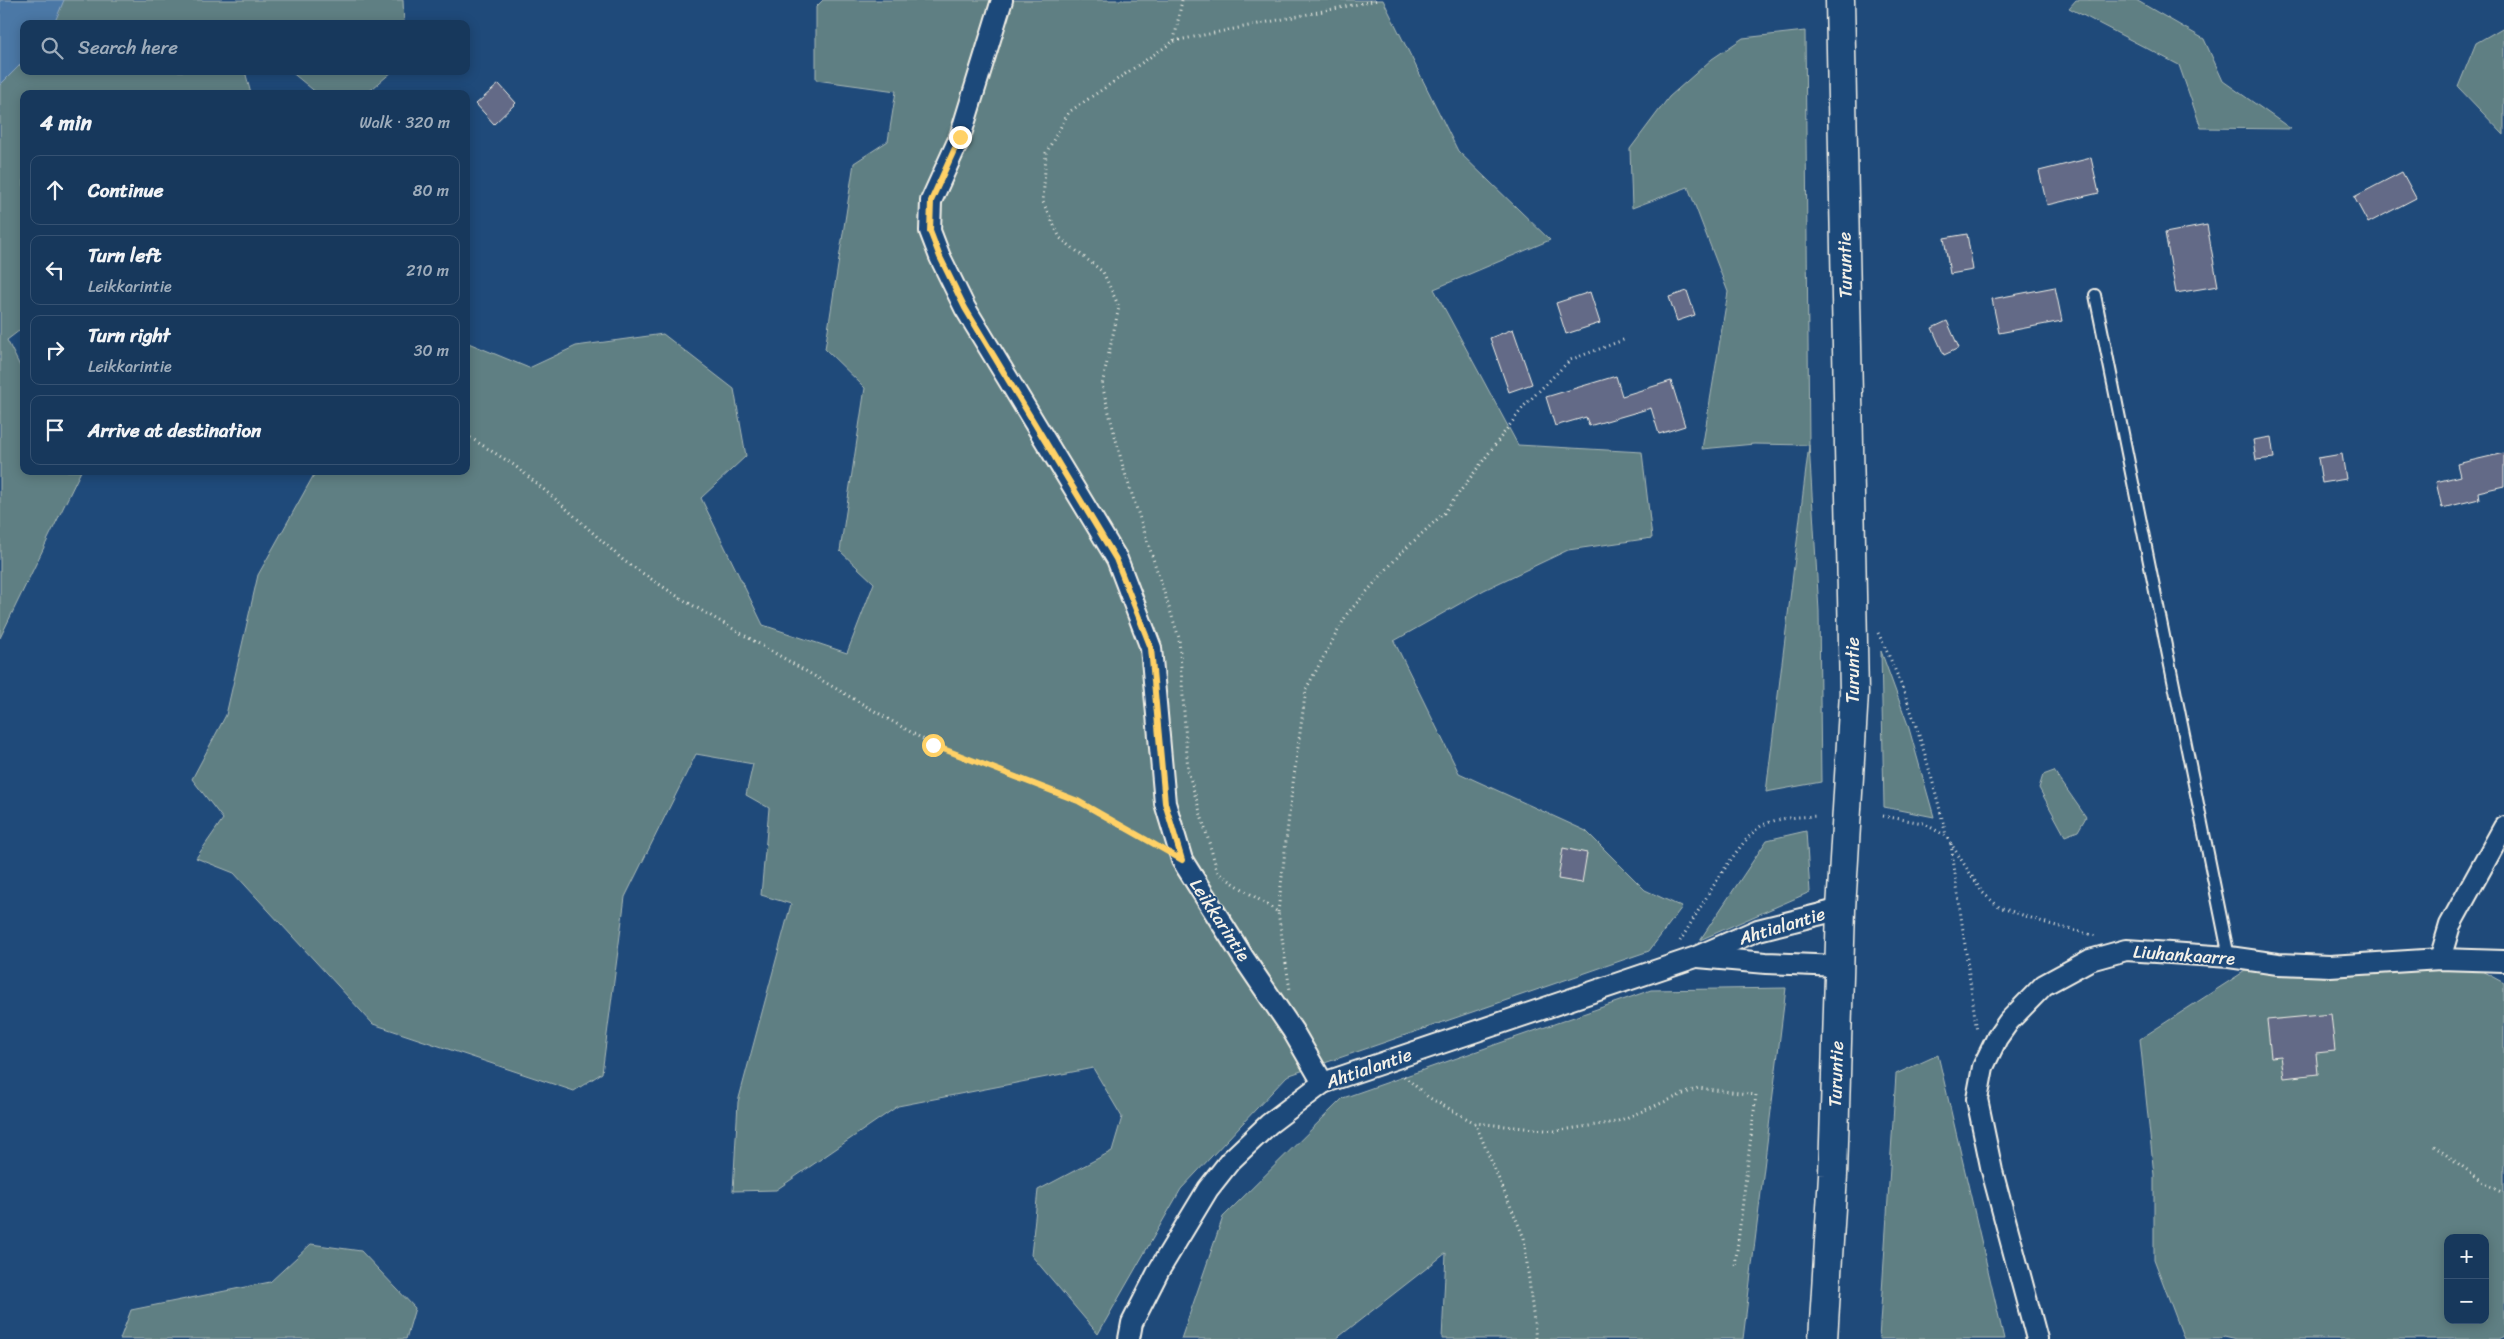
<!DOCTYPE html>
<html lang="en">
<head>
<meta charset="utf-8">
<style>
	:root { --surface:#17385c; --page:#244365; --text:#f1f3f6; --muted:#9eacbb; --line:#365272 }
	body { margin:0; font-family:Sriracha,sans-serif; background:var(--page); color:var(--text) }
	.controls { position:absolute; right:15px; bottom:15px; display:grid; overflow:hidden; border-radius:10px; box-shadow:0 2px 12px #0003 }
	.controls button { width:45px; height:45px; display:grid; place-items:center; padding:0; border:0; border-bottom:1px solid var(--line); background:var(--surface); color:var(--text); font:25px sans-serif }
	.stop { position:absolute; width:15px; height:15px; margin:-11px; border:4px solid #ffd166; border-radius:50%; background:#fff }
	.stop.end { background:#ffd166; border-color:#fff; box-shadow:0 1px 5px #0008 }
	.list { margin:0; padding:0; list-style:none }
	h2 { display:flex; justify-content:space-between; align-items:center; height:65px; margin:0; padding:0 20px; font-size:21px }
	h2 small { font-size:16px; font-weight:400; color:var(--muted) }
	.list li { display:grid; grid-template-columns:32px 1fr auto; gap:15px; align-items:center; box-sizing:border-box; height:70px; margin:0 10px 10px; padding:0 10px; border:1px solid var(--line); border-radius:10px }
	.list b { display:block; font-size:19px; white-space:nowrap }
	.list p { margin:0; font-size:16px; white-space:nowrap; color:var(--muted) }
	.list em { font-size:16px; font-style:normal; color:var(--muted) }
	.icon { flex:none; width:28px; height:28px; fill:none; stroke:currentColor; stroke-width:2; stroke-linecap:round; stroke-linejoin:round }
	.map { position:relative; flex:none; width:2504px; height:1339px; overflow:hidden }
	.search { position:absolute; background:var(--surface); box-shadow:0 2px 12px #0003; left:20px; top:20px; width:450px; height:55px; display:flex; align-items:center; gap:12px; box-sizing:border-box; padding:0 18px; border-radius:10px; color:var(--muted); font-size:19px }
	.panel { position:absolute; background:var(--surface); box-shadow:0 2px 12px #0003; left:20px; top:90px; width:450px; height:385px; border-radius:10px }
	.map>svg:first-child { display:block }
</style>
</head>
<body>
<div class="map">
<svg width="2504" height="1339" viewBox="0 0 2504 1339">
	<rect width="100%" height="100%" fill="#1f4a7a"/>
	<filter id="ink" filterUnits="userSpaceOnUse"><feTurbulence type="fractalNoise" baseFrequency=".02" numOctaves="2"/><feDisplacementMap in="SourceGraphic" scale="10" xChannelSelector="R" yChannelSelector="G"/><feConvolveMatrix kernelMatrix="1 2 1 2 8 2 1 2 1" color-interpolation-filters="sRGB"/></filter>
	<g filter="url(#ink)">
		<g fill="#5e7f83" stroke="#a9b8b6" fill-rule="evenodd">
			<polygon points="0,0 403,0 404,24 264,24 246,21 245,24 24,24 24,71 245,71 251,94 24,94 24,327 7,340 24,374 24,471 81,471 0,638"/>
			<polygon points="823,0 1383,0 1458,151 1550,240 1434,289 1518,445 1642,452 1652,538 1568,550 1484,590 1394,641 1459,773 1586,831 1645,890 1682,907 1649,951 1287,1076 1181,1189 1098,1334 1031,1255 1038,1190 1112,1151 1122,1117 1093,1068 898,1106 776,1190 733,1191 738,1102 791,904 761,895 769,808 746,795 753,764 696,754 625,897 602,1073 574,1091 373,1024 234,873 196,858 223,819 192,779 226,715 258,575 316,471 466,471 466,342 529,368 576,346 663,334 734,389 746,456 701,498 763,625 847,653 874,583 840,551 865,388 825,349 854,163 888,141 896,91 816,80 816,7"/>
			<polygon points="2076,0 2136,0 2204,39 2223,81 2291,129 2201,128 2179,65 2069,8"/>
			<polygon points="2504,27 2504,135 2458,87 2476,43"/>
			<polygon points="1805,31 1809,444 1819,611 1821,782 1766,792 1809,445 1754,444 1702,449 1728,292 1688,187 1632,208 1630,149 1669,97 1712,59 1743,38"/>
			<polygon points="290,71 393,71 366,94 318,94"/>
			<polygon points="1881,651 1908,725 1934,817 1884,807"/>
			<polygon points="2054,771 2086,817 2078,831 2065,836 2039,788 2043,775"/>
			<polygon points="1806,831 1810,892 1700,940 1767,840"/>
			<path d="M2478,969L2504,983V1336L2498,1339H2237L2224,1336L2220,1339H2184L2154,1259V1175L2140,1039L2245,971ZM2448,1238H2485V1320H2448Z"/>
			<polygon points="1786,988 1743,1339 1442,1339 1446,1253 1336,1339 1181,1339 1223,1217 1343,1098 1651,990"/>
			<polygon points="1938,1055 2004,1339 1879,1339 1896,1074"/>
			<polygon points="311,1244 361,1251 415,1308 406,1339 120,1339 131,1310 270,1282"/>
		</g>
		<polygon fill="#4b78a6" stroke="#8fa8c0" points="0,0 64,0 54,24 24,24 24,61 0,85"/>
		<g fill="#636b87" stroke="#f4f1e8">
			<polygon points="499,84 516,103 494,124 476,104"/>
			<polygon points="2091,158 2099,193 2047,205 2039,171"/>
			<polygon points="2402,172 2416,198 2368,223 2354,197"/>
			<polygon points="2207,225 2218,286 2176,293 2165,233"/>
			<polygon points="1967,234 1973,270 1950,274 1944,238"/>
			<polygon points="2055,287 2062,321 1999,333 1992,299"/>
			<polygon points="1687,291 1695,315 1677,321 1669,297"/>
			<polygon points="1590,292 1600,323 1566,334 1556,303"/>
			<polygon points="1947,321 1959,348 1944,355 1932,328"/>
			<polygon points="1513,329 1532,384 1509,392 1490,338"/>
			<polygon points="1616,376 1622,396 1671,381 1685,426 1659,434 1651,408 1589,426 1586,417 1555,426 1546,397"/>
			<polygon points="2271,437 2274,458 2256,460 2253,440"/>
			<polygon points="2504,453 2504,486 2478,492 2479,499 2442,508 2436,482 2460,476 2457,464"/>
			<polygon points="2342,454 2346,479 2322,483 2318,458"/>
			<polygon points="1563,848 1587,853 1582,883 1558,879"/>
			<polygon points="2331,1014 2335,1051 2316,1053 2318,1074 2284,1078 2281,1056 2271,1057 2267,1020"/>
		</g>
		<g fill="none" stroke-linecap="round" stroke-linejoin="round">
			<g stroke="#f4f1e8" stroke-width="14">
				<polyline id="service" points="2095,295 2229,957"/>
			</g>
			<g stroke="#f4f1e8" stroke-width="24">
				<g id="minor">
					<polyline points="1002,0 960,137 931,201 930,231 940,257 965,308 1117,559 1151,648 1165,803 1182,860 1243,957 1293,1031 1323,1083"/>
					<polyline points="1698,957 1766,963 1839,966"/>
					<polyline points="2440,959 2450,925 2504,827"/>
					<polyline points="1129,1339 1132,1323 1159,1270 1208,1189 1230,1161 1269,1124 1323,1083 1696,957 1758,930 1841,909"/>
					<polyline points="2037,1339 1992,1171 1977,1099 1983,1067 1997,1038 2009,1021 2044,985 2090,960 2126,950 2229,957 2278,964 2330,966 2440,959 2504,961"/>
				</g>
			</g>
			<g stroke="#f4f1e8" stroke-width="31">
				<polyline id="secondary" points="1823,1339 1833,1175 1841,909 1854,693 1840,0"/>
			</g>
			<g stroke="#f4f1e8" stroke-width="3" stroke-dasharray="1 4" stroke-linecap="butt">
				<polyline points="1182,0 1174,41 1069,112 1046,153 1043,202 1060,238 1103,272 1119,307 1102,385 1123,467 1179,638 1188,771 1218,873 1278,912 1290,990"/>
				<polyline points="1174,41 1378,0"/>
				<polyline points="466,435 514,465 560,503 624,561 680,598 933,745 1078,801 1156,845"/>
				<path d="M1878,633C1910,696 1930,767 1946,835"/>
				<polyline points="1883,816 1923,823 1946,836 1982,892 1999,907 2049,924 2096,936"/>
				<polyline points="1951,844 1977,1032"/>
				<polyline points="1278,912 1291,798 1306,689 1347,614 1401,553 1444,513 1524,406 1570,360 1626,339"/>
				<path d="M1680,941C1696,916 1741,833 1765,824C1781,817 1800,817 1818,816"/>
				<polyline points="1404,1076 1428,1097 1475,1123 1555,1131 1616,1122 1698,1088 1756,1095 1735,1266"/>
				<polyline points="1475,1123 1524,1238 1536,1339"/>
				<polyline points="2434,1146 2485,1183 2504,1193"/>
			</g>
			<use href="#service" stroke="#1f4a7a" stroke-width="10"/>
			<use href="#minor" stroke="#1f4a7a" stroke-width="20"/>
			<use href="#secondary" stroke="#1f4a7a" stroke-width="28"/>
		</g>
	</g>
	<g fill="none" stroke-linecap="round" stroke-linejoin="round" filter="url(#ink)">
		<polyline stroke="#ffd166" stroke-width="6" points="933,745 1078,801 1182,860 1165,803 1151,648 1116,559 965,308 940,257 930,231 931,201 960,137"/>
	</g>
	<g text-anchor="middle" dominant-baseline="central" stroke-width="4" stroke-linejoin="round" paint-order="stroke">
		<g font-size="18" fill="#f4f1e8" stroke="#1f4a7a">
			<text transform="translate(1845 265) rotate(-91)">Turuntie</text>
			<text transform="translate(1853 670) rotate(-90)">Turuntie</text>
			<text transform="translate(1220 920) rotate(57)">Leikkarintie</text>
			<text transform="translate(1782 926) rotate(-17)">Ahtialantie</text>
			<text transform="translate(2184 955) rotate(4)">Liuhankaarre</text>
			<text transform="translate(1369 1068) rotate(-19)">Ahtialantie</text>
			<text transform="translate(1836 1074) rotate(-88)">Turuntie</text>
		</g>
	</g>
</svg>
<div class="controls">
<button>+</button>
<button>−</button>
</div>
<div class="stop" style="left:933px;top:745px"></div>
<div class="stop end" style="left:960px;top:137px"></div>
<div class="search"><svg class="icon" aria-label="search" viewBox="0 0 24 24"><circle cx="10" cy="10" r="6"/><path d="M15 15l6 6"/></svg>Search here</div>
<section class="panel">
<h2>4 min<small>Walk · 320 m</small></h2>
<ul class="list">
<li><svg class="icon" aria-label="ahead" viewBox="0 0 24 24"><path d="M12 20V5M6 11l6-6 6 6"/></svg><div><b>Continue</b></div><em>80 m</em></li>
<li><svg class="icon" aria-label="left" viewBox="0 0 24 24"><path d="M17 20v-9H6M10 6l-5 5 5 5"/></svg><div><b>Turn left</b><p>Leikkarintie</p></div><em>210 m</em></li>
<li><svg class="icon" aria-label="right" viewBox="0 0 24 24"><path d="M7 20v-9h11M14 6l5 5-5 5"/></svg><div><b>Turn right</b><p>Leikkarintie</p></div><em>30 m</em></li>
<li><svg class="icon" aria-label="arrive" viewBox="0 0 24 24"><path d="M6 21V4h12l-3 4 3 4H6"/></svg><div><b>Arrive at destination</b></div></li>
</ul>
</section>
</div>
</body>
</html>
